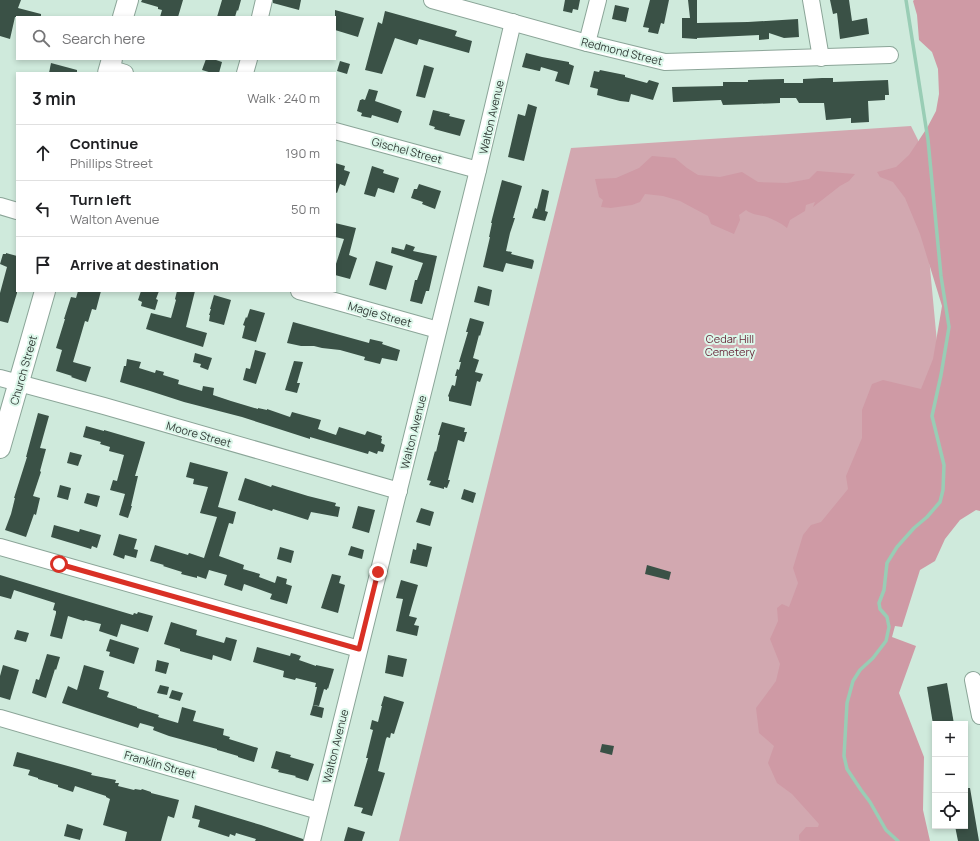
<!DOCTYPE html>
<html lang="en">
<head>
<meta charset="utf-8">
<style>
	:root { --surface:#fff; --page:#f2f2f2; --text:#202124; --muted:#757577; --line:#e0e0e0 }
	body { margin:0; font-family:Manrope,sans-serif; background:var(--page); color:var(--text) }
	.controls { position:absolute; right:12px; bottom:12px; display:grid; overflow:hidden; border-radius:0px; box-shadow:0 2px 6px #0003 }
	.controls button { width:36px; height:36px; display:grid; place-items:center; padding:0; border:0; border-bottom:1px solid var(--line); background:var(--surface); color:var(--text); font:20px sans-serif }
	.stop { position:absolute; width:12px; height:12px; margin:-9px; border:3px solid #d93025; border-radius:50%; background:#fff }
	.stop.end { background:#d93025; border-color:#fff; box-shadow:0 1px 4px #0008 }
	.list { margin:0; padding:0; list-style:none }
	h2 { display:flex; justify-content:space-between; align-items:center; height:52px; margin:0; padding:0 16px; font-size:17px }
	h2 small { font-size:13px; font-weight:400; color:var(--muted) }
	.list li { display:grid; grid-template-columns:26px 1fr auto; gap:12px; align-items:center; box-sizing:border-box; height:56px; padding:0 16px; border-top:1px solid var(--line) }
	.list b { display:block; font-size:15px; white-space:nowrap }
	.list p { margin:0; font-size:13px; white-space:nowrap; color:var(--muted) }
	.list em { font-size:13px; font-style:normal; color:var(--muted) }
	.icon { flex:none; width:22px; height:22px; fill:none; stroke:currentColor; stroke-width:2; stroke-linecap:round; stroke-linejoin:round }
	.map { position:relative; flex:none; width:980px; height:841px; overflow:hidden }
	.search { position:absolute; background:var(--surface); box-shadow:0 2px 6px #0003; left:16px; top:16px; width:320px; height:44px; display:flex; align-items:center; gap:10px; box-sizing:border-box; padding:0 14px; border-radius:0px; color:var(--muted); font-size:15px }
	.panel { position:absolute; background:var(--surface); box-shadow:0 2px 6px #0003; left:16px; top:72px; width:320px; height:220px; border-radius:0px }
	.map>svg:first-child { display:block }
</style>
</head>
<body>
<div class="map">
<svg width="980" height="841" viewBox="0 0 980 841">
	<rect width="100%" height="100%" fill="#cfeadc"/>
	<polygon fill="#d2a8b0" points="911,126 918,140 938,353 866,610 863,841 399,841 571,148"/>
	<g fill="#cf9aa5">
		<polygon points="914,0 980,0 980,511 976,510 960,520 945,539 935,561 920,570 902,627 895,626 892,637 916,646 899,693 924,757 923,810 930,841 801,841 799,840 799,835 806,827 818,827 819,824 792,794 777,783 768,763 774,746 759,733 756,708 776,681 780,664 770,639 778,621 777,608 782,604 789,607 798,583 793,568 803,535 811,525 821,522 848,489 846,476 862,438 862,410 872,384 883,380 921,389 933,359 942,306 920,234 905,198 893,182 880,177 877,172 896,167 909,155 927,128 936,111 939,94 938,69 932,52 919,40 917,15 913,1"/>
		<path d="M652,156L675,158L687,168L698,175L720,177L742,172L758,182L787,183L809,179L817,171L855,174L849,181L840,186L813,207L815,202L806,205L805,211L790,220L787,228C781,223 774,220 767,217C760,215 752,215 746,210L739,215L740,220L734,234L711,224L708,216L680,201L663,196L645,194L640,202L632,205L611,208L601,207L603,200L599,197L595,179L616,178L639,168Z"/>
	</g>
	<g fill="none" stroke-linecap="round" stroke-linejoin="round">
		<polyline stroke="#99cdb5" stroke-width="3.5" points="898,841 886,830 870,802 861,790 847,769 844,756 847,703 853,681 860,670 873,658 886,641 889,627 887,617 880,609 879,603 884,590 887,563 897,547 914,528 927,517 940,502 943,490 944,465 932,416 941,375 949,327 941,276 928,140 906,0"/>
	</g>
	<g fill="#3a5146">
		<polygon points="0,0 21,0 18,8 41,14 41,17 15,17 10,39 0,36"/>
		<polygon points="142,0 183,0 178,17 160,17 162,10 158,9 158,7 141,2"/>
		<polygon points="222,0 241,0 238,11 237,10 235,17 217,17"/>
		<polygon points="273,0 301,0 299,10 273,3"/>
		<polygon points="565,0 580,0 578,10 573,9 572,13 563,11"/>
		<polygon points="650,0 669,0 664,24 661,23 658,34 648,32 649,28 643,27"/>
		<polygon points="688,0 697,0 697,23 748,22 798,19 799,37 784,38 769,33 769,39 759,40 759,35 697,38 697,39 682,38 682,18 690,18"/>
		<polygon points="830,0 849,0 852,21 867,18 869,34 840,39 837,13 833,14"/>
		<polygon points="615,5 629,8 626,22 612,19"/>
		<polygon points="335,10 364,18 358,37 335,30"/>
		<polygon points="385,11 457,31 455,36 472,41 469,53 419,39 417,45 395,38 382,74 365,70 378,22 382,24"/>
		<polygon points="526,53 542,57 569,62 569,64 574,66 569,85 555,81 558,72 541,67 540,71 539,71 522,67"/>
		<polygon points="206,59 213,59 222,62 219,73 212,73 202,70"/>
		<polygon points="340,61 350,64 347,74 337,71"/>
		<polygon points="51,63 77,70 77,73 49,73"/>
		<polygon points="424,65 434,68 425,98 416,96"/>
		<polygon points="600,70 625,75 625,77 647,83 649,80 659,83 653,100 631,94 629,102 620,101 597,95 598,89 590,87 594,71 599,72"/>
		<polygon points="822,78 833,78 833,82 888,80 889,95 885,95 885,100 868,101 869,122 851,123 851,118 826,120 824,103 799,103 796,98 780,98 780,103 754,104 723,105 721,100 673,102 672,87 723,86 723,82 748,82 748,80 784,79 784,83 803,83 803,79"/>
		<polygon points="369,89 378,91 375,101 401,110 400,111 402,111 398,123 372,115 371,118 361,116 362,113 357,111 360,100 361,100 362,99 365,100"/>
		<polygon points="528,104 537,107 524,161 508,157 518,114 525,116"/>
		<polygon points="433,110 450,114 449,116 465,120 460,136 434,129 435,127 429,125"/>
		<polygon points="335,163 345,166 344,170 350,172 345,186 340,184 337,193 335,192"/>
		<polygon points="372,166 384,170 383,173 399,178 394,193 378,188 375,197 364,194"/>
		<polygon points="502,180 522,186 513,218 515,218 510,233 506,251 512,252 511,254 534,260 533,261 534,261 532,269 506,263 503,272 483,267 490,237 489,237 492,223 491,223"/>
		<polygon points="419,184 441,191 435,209 422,204 423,202 411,198 414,189 417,189"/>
		<polygon points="542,189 549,191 545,211 548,212 545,221 532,218 535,208 537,209"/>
		<polygon points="335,223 356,228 349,255 357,258 350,279 335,275 335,267 344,239 335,237"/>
		<polygon points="406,244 415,247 413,251 437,256 429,291 426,291 422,304 410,301 415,280 417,280 423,263 391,253 392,247 404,250"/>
		<polygon points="6,253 17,256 17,293 8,323 0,321 0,293 7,267 0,264 3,254 6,254"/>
		<polygon points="376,261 393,266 386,290 369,285"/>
		<polygon points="478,286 492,290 489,306 474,302"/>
		<polygon points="78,291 101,291 96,310 92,309 88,322 85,321 73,362 91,367 86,382 71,377 72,376 56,371 62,350 56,348 65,319 64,319 71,297 76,298"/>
		<polygon points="141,291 159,291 156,299 158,300 155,310 141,306 142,302 138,300"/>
		<polygon points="177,291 195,291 186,327 207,333 203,347 146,329 151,313 171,318 176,300 175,299"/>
		<polygon points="214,295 231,300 224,325 209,321 210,315 209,315 211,309 210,309"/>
		<polygon points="250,309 265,313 256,342 242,338 245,326 243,325 246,317 247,318"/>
		<polygon points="470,318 484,322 480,336 479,335 473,358 479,360 475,372 483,374 480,382 477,381 471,406 449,401 449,397 448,396 452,385 455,386 457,376 455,376 457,369 459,370 461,362 459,362 468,332 466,332"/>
		<polygon points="293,322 369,343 370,339 383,342 382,344 400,350 397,361 382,358 380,364 364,360 365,357 340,350 322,348 314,346 301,346 287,343"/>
		<polygon points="255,350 266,353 256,384 243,380 246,368 250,369"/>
		<polygon points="195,353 212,358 208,370 200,367 201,364 193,362"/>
		<polygon points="127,359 141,362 139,368 155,373 156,370 164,372 163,375 179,380 178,384 202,391 203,386 214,388 213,395 231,401 258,409 258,408 267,410 267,409 290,417 292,412 321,420 318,429 336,435 339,427 365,435 367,431 382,436 381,439 382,439 381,443 385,445 383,452 378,451 377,454 369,451 368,454 310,437 310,439 242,417 184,402 150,391 120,382 124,366 126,366"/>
		<polygon points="294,361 303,362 297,383 300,383 297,393 285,390"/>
		<polygon points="38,413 49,416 40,448 46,449 40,471 41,472 33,496 40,498 36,515 34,514 26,537 5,530 11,514 15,498 14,498 27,457 26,457"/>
		<polygon points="442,422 465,428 464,432 467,432 464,442 458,440 448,480 450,480 447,488 444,487 444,489 429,485 431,481 427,480 435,451 436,452 440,435 438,435"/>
		<polygon points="86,426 104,431 104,430 145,442 135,476 138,476 131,506 132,506 128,518 119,515 125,494 110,490 113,480 117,481 124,455 109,451 110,447 100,444 101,442 83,437"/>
		<polygon points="70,452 82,455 78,466 67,463"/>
		<polygon points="190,462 228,472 218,507 236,512 233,524 229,523 219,556 244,565 243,569 260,574 259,577 275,583 277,576 287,579 286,584 292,586 287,604 270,599 272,594 244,584 242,591 224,585 227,575 209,570 206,579 197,576 197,578 181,574 182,572 163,566 164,565 150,561 155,545 188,555 189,553 204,558 217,517 200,513 208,487 193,484 194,479 186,477"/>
		<polygon points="245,478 271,487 272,485 308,496 336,503 335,506 340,507 338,517 311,512 308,520 273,509 272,511 238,500"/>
		<polygon points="60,485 71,488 68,500 57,497"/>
		<polygon points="464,489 476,493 473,503 461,499"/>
		<polygon points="87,493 100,496 97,507 84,503"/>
		<polygon points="358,506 375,510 369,533 352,528"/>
		<polygon points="421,508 434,512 430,526 416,522"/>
		<polygon points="54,525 79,532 80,529 101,535 97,548 92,546 91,549 51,537"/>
		<polygon points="119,534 137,539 134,549 138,550 136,558 125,555 124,559 113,555"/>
		<polygon points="417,543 432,547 427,567 410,563 413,549 416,550"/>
		<polygon points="351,546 364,550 362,559 348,555"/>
		<polygon points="280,547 294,551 291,563 277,559"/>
		<polygon points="647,565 671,572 669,580 645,574"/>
		<polygon points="332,574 341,576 339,583 345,585 338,613 321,608"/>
		<polygon points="0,575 66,595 133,615 134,613 137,614 138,612 153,616 148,632 121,624 117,637 99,631 101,624 85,620 84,621 68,616 62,639 50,636 56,613 56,611 53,610 55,603 14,590 11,599 0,596"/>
		<polygon points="401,580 418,585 409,616 417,618 414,625 419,626 417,636 396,631 403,599 396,598"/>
		<polygon points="171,622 197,630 196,635 224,643 226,637 237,640 231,661 213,655 212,660 180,651 180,649 164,644"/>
		<polygon points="17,630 29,633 26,642 14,639"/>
		<polygon points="110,639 139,648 134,664 109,656 110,652 106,651"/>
		<polygon points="257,647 290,656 291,653 295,654 301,656 299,660 316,666 316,665 334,669 328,689 327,688 327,690 324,689 319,706 313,705 317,687 315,687 316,683 296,678 295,680 283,677 284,671 253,662"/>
		<polygon points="47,654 60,657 56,670 55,669 46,698 32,693 36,679 39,680"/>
		<polygon points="388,655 407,659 403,677 385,673"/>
		<polygon points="157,660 169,663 166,674 155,671"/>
		<polygon points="3,665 19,670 10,700 0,697 0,676"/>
		<polygon points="84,665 104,671 99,689 109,692 107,697 137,707 137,708 159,715 158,717 178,723 182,707 196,711 193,721 224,729 223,735 230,737 229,739 258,748 254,762 238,757 238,756 221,751 217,750 217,749 169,736 153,730 154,727 140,723 138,728 89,712 62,703 68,686 77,690"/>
		<polygon points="947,683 954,724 933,724 927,687"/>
		<polygon points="160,685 169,687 167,695 157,693"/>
		<polygon points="172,690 183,693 180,701 169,698"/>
		<polygon points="384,696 404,702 394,734 391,733 390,738 387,737 386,739 378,771 385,773 372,816 361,813 363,808 354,806 368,758 366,758 373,730 370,729 372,720 378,722 382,706 381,706"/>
		<polygon points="313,705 324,708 322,718 310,715"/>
		<polygon points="602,744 614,746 612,755 600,752"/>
		<polygon points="276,751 291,755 290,757 314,764 308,781 295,777 296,776 278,772 279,770 271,768"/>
		<polygon points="17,752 75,768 92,773 91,775 116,780 115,783 119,783 118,786 134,790 135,789 141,790 142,789 151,792 151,793 179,800 174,818 168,816 161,841 125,841 127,832 103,825 110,799 106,797 106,796 75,786 73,792 58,787 58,785 38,779 38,778 28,775 30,770 13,766"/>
		<polygon points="965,788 970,788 979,841 958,841 955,826 965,826"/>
		<polygon points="195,805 261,825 303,839 303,841 255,841 256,839 236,833 235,836 230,834 229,837 198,827 200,820 192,818"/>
		<polygon points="67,824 83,829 80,840 64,836"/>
		<polygon points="348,827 365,832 362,841 344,841"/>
	</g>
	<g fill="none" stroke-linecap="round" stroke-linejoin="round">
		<g stroke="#8ba598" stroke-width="18">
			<g id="minor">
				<polyline points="432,0 587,43 665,62 890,55"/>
				<polyline points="811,0 821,58"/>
				<polyline points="260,17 264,0"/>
				<polyline points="587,43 598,0"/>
				<polyline points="109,68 125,73"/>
				<polyline points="245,73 249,59"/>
				<polyline points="335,131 478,170"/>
				<polyline points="0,206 17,211"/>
				<polyline points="299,291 438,330"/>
				<polyline points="0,378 104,406 399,491"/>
				<polyline points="0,547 359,649"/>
				<polyline points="973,680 980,716"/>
				<polyline points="0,718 319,811"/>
				<polyline points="312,841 478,170 513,22"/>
			</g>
		</g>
		<g stroke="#8ba598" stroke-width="22">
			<g id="major">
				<polyline points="123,17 128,0"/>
				<polyline points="108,73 112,59"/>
				<polyline points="0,448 45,291"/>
			</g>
		</g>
		<use href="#minor" stroke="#fff" stroke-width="16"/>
		<use href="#major" stroke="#fff" stroke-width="20"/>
	</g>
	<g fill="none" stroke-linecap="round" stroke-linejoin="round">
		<polyline stroke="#d93025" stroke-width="5" points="59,564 359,649 378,572"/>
	</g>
	<g text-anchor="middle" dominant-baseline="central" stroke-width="4" stroke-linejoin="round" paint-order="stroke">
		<g font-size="11" fill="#313b36" stroke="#dcf7ea">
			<text transform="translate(622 51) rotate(14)">Redmond Street</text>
			<text transform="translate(491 117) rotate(-77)">Walton Avenue</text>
			<text transform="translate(407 150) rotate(15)">Gischel Street</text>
			<text transform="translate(380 314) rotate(16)">Magie Street</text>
			<text transform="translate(23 370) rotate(-74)">Church Street</text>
			<text transform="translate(413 432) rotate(-76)">Walton Avenue</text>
			<text transform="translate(199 434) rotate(16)">Moore Street</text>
			<text transform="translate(335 746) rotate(-76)">Walton Avenue</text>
			<text transform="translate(160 764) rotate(16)">Franklin Street</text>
		</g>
		<g font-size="11" fill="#69293b" stroke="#dcf7ea">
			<text x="730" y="338">Cedar Hill<tspan x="730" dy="13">Cemetery</tspan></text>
		</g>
	</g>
</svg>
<div class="controls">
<button>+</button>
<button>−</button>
<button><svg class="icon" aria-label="locate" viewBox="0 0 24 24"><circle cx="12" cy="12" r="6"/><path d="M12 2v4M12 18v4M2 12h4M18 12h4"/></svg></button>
</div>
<div class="stop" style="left:59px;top:564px"></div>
<div class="stop end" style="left:378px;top:572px"></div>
<div class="search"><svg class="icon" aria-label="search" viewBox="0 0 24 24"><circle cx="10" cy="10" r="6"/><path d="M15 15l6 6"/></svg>Search here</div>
<section class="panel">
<h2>3 min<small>Walk · 240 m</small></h2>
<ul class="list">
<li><svg class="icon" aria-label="ahead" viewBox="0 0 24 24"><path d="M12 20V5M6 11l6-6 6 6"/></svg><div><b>Continue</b><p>Phillips Street</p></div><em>190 m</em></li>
<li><svg class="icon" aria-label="left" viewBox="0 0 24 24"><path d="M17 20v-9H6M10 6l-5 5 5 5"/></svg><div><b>Turn left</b><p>Walton Avenue</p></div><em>50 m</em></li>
<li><svg class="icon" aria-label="arrive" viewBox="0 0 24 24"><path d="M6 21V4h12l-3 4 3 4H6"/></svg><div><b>Arrive at destination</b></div></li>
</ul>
</section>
</div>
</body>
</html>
